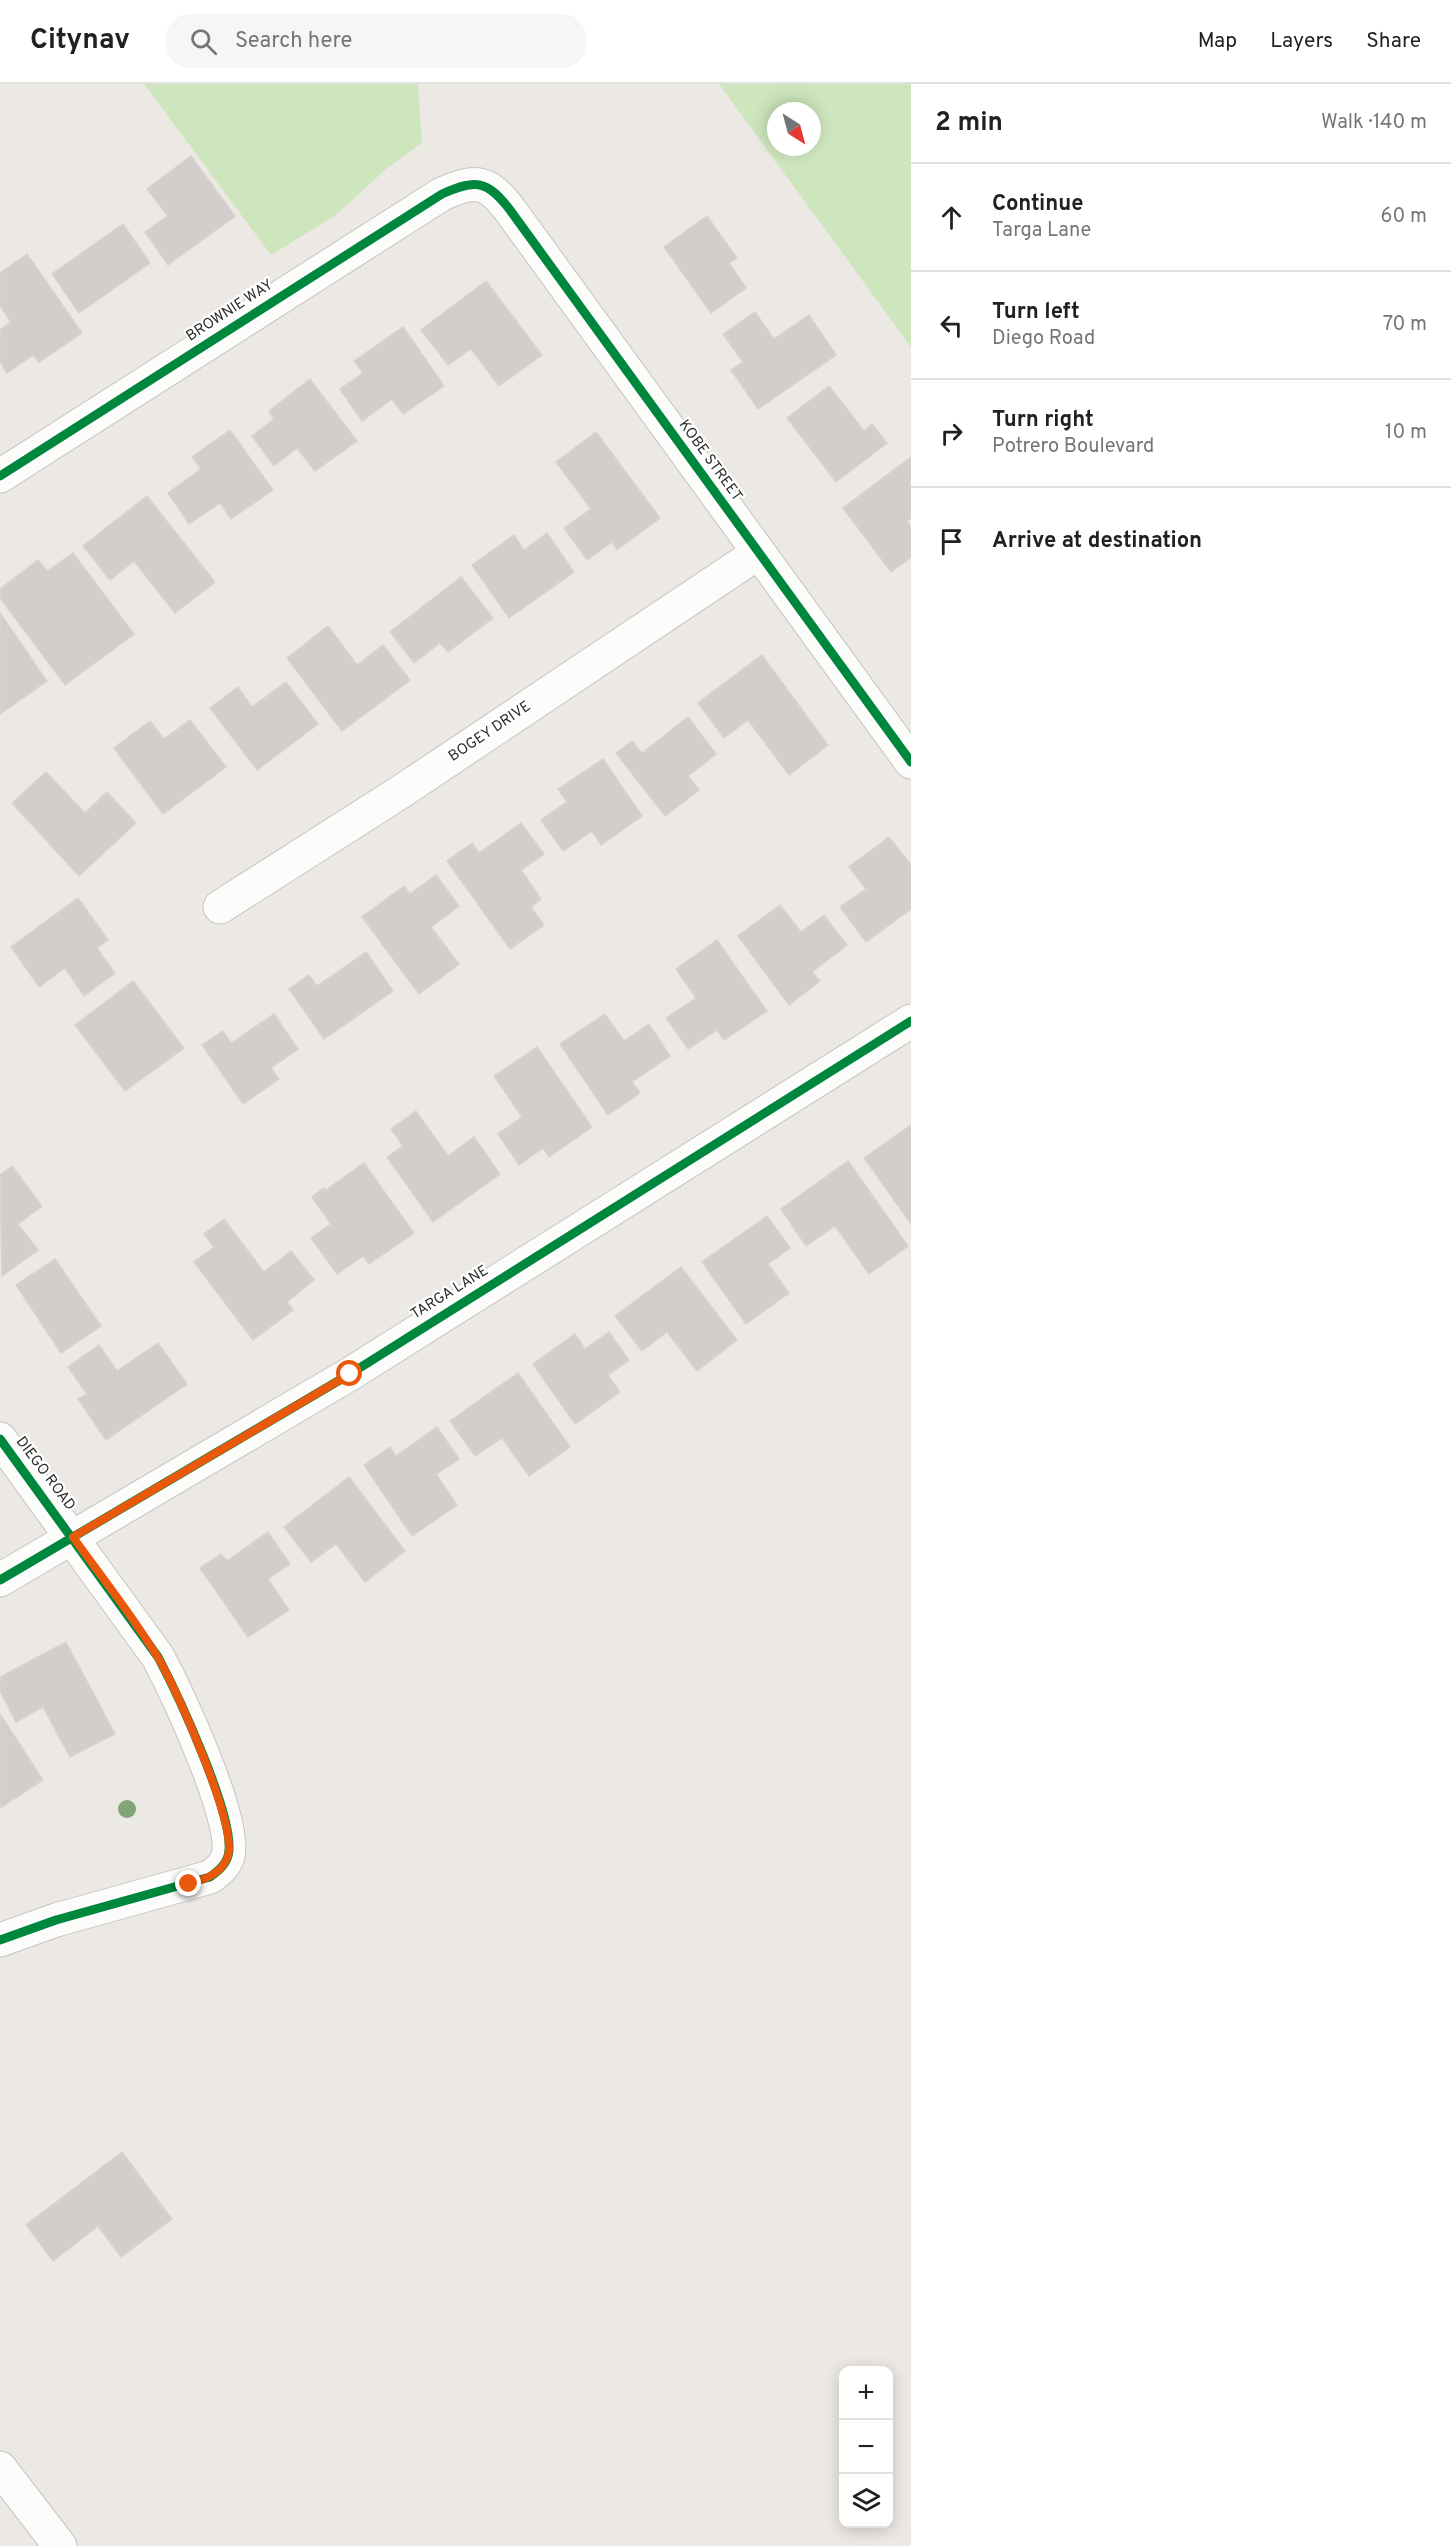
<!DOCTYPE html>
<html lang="en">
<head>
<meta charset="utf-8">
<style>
	:root { --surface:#fff; --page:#f6f6f6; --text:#202124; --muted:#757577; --line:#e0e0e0 }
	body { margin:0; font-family:Overpass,sans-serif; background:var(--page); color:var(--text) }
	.controls { position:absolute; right:18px; bottom:18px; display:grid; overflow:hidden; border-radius:12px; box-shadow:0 3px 15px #0003 }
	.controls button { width:54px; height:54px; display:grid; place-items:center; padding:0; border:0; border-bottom:2px solid var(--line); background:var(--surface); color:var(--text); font:30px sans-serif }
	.compass { position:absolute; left:767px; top:18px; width:54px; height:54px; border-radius:50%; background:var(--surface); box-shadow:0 3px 15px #0003; rotate:144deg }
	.stop { position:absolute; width:18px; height:18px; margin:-14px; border:4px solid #ea580c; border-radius:50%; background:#fff }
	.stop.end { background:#ea580c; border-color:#fff; box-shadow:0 2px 6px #0008 }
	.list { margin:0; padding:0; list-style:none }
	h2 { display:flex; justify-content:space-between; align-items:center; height:78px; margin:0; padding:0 24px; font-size:26px }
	h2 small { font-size:20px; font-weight:400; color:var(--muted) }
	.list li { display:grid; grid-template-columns:39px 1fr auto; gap:18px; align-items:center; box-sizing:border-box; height:108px; padding:0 24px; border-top:2px solid var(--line) }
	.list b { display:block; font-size:22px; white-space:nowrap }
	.list p { margin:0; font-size:20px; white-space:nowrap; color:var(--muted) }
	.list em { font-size:20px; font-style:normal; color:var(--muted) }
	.icon { flex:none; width:33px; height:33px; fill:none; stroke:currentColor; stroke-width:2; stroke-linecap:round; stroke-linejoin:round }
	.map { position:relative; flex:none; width:911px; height:2462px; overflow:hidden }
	header { display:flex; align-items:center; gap:36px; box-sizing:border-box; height:84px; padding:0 30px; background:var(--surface); border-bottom:2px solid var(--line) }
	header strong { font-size:28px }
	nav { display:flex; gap:33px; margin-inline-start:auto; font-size:21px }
	.search { width:420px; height:54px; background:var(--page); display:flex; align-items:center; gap:15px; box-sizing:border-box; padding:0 21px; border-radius:24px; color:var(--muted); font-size:22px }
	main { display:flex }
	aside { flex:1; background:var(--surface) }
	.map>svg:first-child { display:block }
</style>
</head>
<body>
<header>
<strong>Citynav</strong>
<div class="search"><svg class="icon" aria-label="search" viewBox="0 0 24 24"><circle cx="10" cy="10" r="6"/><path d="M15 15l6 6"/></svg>Search here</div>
<nav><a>Map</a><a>Layers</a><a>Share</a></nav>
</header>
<main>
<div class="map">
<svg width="911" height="2462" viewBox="0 0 911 2462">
	<rect width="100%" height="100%" fill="#ece8e4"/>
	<g fill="#cee6be" fill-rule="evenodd">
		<polygon points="144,0 418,0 422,59 386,85 336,131 271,171"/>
		<path d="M719,0H911V263ZM776,27H812V63H776Z"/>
	</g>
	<g fill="#d1cecb" stroke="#d7d4d0" stroke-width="1.5">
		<polygon points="191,72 235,132 168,181 145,148 168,132 147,105"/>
		<polygon points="707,132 737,174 729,179 746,204 711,229 664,163"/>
		<polygon points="123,140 150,179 79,229 52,190"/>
		<polygon points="27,170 82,249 39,278 33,271 7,289 0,278 0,246 11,238 0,222 0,189"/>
		<polygon points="486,197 542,271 499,302 471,265 448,281 421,246"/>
		<polygon points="755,228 774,255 809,231 836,271 758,325 731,286 743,278 723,250"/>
		<polygon points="403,243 444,302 403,330 392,315 362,337 340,305 363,289 354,277"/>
		<polygon points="310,295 357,357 315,387 297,364 274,382 252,352 274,335 269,327"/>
		<polygon points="829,302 864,347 872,340 887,359 836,398 787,334"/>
		<polygon points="230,346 273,406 231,435 220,419 189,440 168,409 201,385 192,373"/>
		<polygon points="596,348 660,434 617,466 612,458 587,476 564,444 591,425 556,378"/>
		<polygon points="911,373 911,434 907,437 911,443 911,473 891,488 843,424"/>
		<polygon points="147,412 215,498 175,529 134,477 110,496 83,462"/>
		<polygon points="547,449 574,488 509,534 472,481 514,451 524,466"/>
		<polygon points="73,469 134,550 65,601 0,514 0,505 38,476 47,487"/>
		<polygon points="461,493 493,534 448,568 440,559 414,579 390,548"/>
		<polygon points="0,529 47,597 0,630"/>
		<polygon points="328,542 357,581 383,561 410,596 342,647 287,574"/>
		<polygon points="762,571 828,661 789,691 748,636 724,654 698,619"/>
		<polygon points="286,598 318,640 257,686 210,624 238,603 252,623"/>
		<polygon points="688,633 716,670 688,692 699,706 665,732 616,669 632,657 642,669"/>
		<polygon points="190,636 226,683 163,730 114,664 150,637 164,655"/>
		<polygon points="603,675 642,732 601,761 592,747 563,767 541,736 567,718 558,705"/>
		<polygon points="46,688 85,729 107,708 136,739 79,792 12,719"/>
		<polygon points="521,739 544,770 521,786 541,815 531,823 544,841 510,865 447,777 472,759 479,769"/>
		<polygon points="889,753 911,781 911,825 866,858 840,823 866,805 849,783"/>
		<polygon points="436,791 459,822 431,843 459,880 419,910 362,833 404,802 410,810"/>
		<polygon points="78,814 108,856 97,864 115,889 84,912 65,884 39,903 11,863"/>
		<polygon points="780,821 801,848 824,831 847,861 812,888 820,897 789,921 738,852"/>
		<polygon points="717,856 767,927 724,956 717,946 688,965 666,934 696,914 676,885"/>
		<polygon points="366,868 393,907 324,955 289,905 309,891 317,902"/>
		<polygon points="133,897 184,964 125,1007 75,941"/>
		<polygon points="274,930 298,965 271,984 279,995 243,1020 202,961 223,947 231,959"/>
		<polygon points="605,930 624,957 649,940 670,972 632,998 640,1009 608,1031 560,960"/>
		<polygon points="537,963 592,1043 549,1073 543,1064 519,1081 498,1050 522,1033 494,992"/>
		<polygon points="416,1027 448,1072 474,1053 500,1090 433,1138 387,1073 403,1062 391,1045"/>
		<polygon points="911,1041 911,1140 864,1074"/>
		<polygon points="848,1077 908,1162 869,1190 835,1142 806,1162 781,1125"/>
		<polygon points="364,1079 414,1149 369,1180 363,1172 337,1190 311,1154 331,1140 312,1113 324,1104 326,1106"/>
		<polygon points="12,1082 42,1122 18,1140 38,1166 2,1192 0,1091"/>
		<polygon points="767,1132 790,1164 768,1180 789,1209 746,1240 702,1178"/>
		<polygon points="224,1135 264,1188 291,1167 314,1196 287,1218 293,1226 253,1256 194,1178 214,1163 204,1150"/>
		<polygon points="55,1175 101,1242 61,1269 16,1201"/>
		<polygon points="681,1183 737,1256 697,1287 667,1248 642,1267 615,1232"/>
		<polygon points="609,1248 629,1276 608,1291 620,1308 575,1340 533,1280 575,1250 585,1265"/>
		<polygon points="158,1259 187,1300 106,1356 78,1315 87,1310 68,1283 99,1261 117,1287"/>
		<polygon points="518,1289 570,1363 529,1392 502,1354 475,1372 450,1337"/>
		<polygon points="437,1343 459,1375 436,1390 457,1421 412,1452 364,1381 390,1363 396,1372"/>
		<polygon points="349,1393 405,1467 365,1498 336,1460 311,1478 284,1443"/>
		<polygon points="268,1448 290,1480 268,1495 289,1526 248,1553 200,1484 221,1470 227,1477"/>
		<polygon points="66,1558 115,1650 70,1673 43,1623 16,1638 0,1607 0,1593"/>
		<polygon points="0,1630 43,1696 0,1724"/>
		<polygon points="122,2068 172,2135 121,2173 98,2142 53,2177 26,2141"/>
	</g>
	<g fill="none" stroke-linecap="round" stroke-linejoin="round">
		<g stroke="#c5c4c5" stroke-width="35">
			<g id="minor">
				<path d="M0,392L442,110C476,95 487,96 510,126L911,678"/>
				<polyline points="220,823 402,707 758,469"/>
				<path d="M0,1355L158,1573C176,1607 238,1738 228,1772C225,1782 218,1787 210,1793L56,1836L0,1856"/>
				<polyline points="0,1496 350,1290 911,937"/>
				<polyline points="0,2384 60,2462"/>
			</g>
		</g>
		<use href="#minor" stroke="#fcfcfb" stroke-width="33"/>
		<g stroke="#fff" stroke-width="13">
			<g id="cycleway">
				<path d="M0,392L442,110C476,95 487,96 510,126L911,678"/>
				<path d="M0,1355L158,1573C176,1607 238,1738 228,1772C225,1782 218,1787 210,1793L56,1836L0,1856"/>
				<polyline points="0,1496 350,1290 911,937"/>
			</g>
		</g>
		<use href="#cycleway" stroke="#00873e" stroke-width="9"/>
	</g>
	<circle fill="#82a575" cx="127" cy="1725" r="9"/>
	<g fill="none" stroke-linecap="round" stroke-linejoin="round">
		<path stroke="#ea580c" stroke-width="8" d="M189,1800C205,1795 222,1790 228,1772C237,1741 176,1603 157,1572C132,1531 101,1492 73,1453L350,1290"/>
	</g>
	<g text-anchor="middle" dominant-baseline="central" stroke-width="4.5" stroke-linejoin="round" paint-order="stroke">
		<g font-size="15" fill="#2e2e2e" stroke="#fff">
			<text transform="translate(230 227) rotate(-33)">BROWNIE WAY</text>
			<text transform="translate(710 377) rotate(54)">KOBE STREET</text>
			<text transform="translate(490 648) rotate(-34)">BOGEY DRIVE</text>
			<text transform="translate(450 1209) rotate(-32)">TARGA LANE</text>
			<text transform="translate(45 1390) rotate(53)">DIEGO ROAD</text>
		</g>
	</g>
</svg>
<div class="controls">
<button>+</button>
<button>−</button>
<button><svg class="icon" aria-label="layers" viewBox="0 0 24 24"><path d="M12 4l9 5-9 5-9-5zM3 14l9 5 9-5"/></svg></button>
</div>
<svg class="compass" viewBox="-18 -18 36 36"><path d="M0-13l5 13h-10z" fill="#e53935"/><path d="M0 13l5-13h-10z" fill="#757577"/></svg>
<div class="stop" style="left:350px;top:1290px"></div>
<div class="stop end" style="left:189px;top:1800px"></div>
</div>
<aside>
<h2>2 min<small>Walk · 140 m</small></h2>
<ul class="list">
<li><svg class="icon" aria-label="ahead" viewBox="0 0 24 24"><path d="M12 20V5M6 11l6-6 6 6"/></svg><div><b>Continue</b><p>Targa Lane</p></div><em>60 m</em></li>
<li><svg class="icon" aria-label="left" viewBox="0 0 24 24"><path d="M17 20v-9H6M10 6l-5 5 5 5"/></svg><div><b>Turn left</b><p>Diego Road</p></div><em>70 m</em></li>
<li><svg class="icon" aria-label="right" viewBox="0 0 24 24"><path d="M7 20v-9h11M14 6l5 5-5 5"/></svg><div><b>Turn right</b><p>Potrero Boulevard</p></div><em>10 m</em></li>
<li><svg class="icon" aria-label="arrive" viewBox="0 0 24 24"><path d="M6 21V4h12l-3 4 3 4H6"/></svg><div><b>Arrive at destination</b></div></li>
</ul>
</aside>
</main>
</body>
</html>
